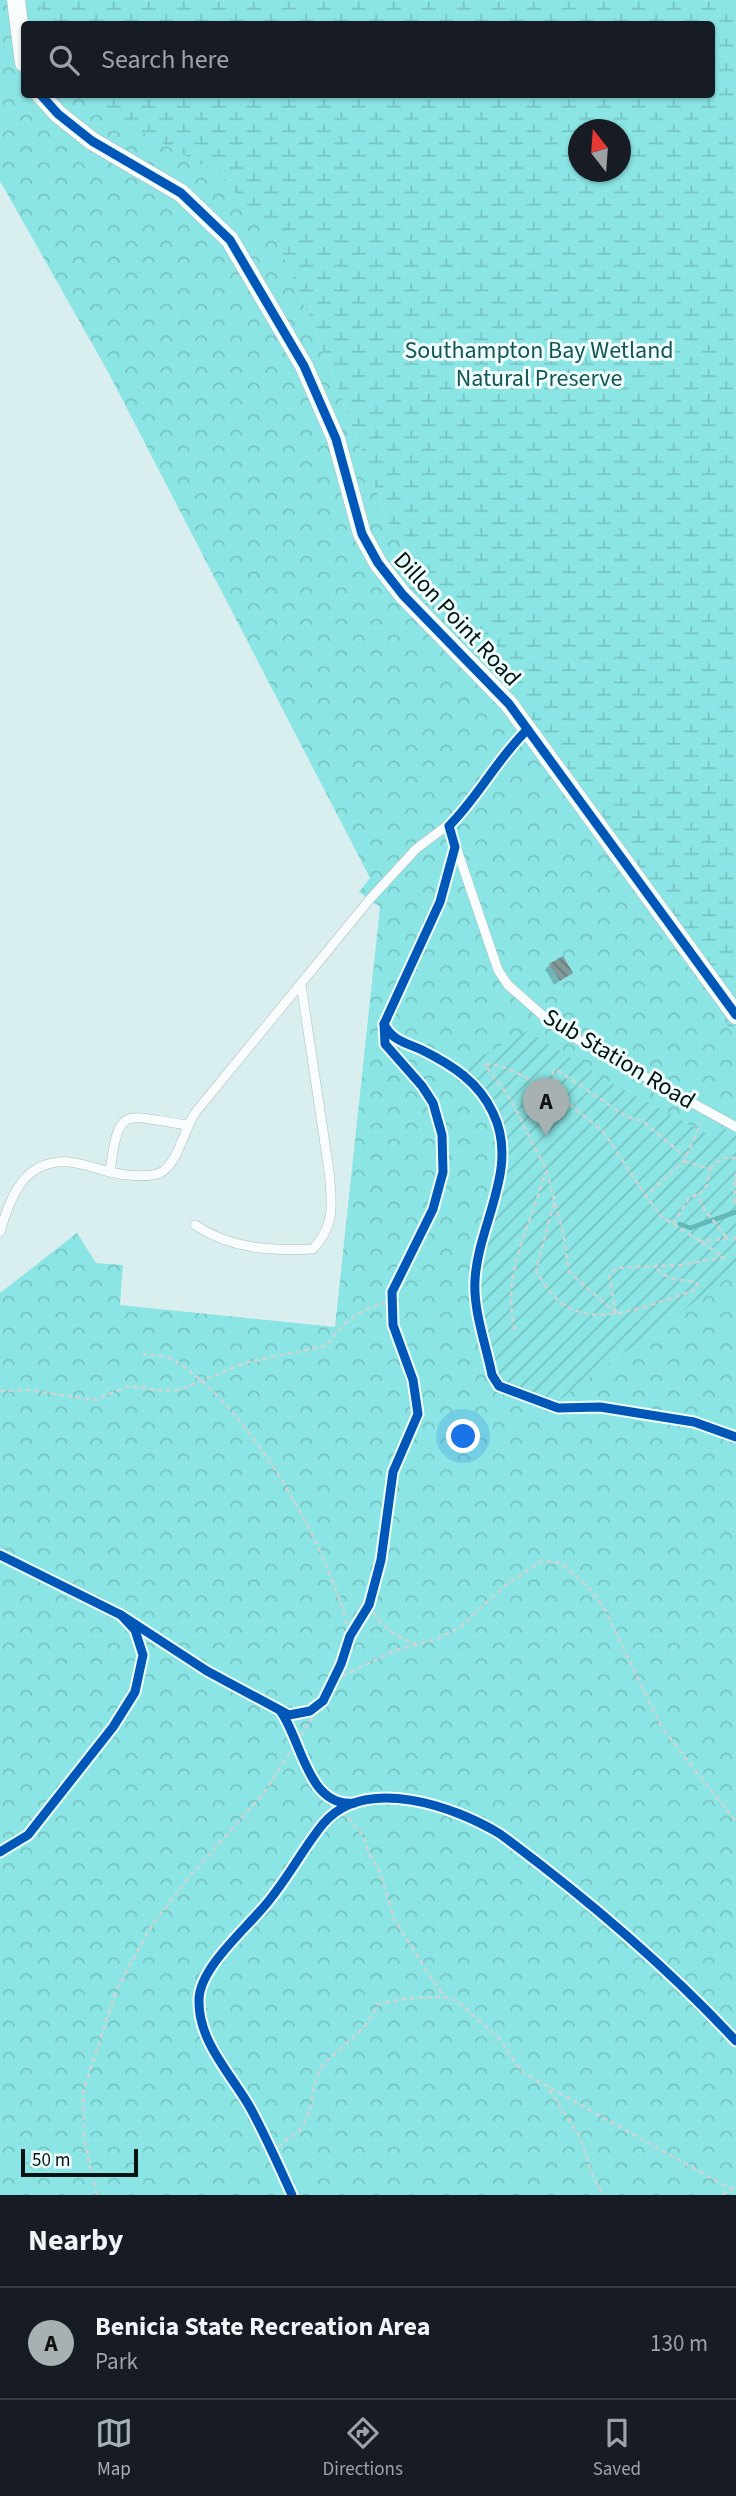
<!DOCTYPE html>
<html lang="en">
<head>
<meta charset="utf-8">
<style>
	:root { --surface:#171b24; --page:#242831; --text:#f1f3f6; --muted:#9ea1a6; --line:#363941; --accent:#a8b1b2 }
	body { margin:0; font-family:"Source Sans 3",sans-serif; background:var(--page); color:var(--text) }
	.compass { position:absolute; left:568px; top:119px; width:63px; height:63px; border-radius:50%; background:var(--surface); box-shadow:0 2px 5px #0004; rotate:343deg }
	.scale { position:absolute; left:21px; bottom:18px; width:117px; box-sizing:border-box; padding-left:7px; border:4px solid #051312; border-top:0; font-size:19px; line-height:24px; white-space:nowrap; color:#051312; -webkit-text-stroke:5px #effffe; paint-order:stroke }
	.you { position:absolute; left:464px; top:1437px; width:24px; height:24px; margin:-18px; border:5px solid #fff; border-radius:50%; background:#1a73e8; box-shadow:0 0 0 10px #1a73e833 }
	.badge { display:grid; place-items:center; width:46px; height:46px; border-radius:50%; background:var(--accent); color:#111; font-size:23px; font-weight:700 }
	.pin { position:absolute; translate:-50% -58px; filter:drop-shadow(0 2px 4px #0008) }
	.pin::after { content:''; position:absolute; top:37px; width:24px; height:21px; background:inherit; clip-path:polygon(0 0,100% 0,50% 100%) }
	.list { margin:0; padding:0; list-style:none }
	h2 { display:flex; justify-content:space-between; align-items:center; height:91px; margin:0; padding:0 28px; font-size:30px }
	h2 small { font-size:23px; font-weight:400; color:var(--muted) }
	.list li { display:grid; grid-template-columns:46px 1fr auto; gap:21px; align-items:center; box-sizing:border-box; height:112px; padding:0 28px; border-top:2px solid var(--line) }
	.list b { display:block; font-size:26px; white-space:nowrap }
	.list p { margin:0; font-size:23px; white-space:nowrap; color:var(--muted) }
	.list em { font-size:23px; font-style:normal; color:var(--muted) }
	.icon { flex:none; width:38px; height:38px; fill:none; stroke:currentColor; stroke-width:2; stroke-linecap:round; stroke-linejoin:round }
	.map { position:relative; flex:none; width:736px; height:2195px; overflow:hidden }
	.search { position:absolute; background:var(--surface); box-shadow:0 2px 5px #0004; left:21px; right:21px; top:21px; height:77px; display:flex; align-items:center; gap:18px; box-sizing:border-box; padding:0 24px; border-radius:7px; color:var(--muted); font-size:26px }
	.sheet { height:203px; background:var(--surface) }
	nav { display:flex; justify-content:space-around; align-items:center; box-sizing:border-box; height:98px; border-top:2px solid var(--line); background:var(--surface); font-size:19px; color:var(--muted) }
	nav a { display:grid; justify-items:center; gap:4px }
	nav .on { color:var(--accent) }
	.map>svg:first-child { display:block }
</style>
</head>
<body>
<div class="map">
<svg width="736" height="2195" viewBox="0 0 736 2195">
	<defs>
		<pattern id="wetland-marsh" width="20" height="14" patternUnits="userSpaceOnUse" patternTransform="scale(1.75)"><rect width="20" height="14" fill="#8ae5e4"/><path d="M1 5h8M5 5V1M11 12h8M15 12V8" fill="none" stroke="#76c4c3"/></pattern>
		<pattern id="park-crowns" width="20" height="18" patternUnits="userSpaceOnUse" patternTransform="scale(1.75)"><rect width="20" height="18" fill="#8ae5e4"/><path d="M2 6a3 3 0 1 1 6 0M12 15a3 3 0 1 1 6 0" fill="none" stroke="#76c4c3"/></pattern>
		<pattern id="garden-furrows" width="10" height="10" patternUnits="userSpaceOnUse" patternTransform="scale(1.75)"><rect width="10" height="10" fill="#8ae5e4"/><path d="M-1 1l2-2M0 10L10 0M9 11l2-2" fill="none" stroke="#76c4c3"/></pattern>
		<pattern id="building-back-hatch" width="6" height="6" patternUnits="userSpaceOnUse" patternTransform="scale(1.75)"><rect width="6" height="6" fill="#829a9a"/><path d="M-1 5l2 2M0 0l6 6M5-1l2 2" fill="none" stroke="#687c7c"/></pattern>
	</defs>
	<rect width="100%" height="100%" fill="#d9eeee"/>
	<path fill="url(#wetland-marsh)" fill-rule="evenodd" d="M39,0H736V1038L388,522L330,367L276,238L86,101L82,95L712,94V24H45ZM578,130H620V172H578Z"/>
	<polygon fill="url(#park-crowns)" points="0,0 39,0 45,24 24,24 24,94 82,95 86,101 219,174 276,238 330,367 388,522 736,1038 736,2195 0,2195 0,1293 77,1233 96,1263 123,1265 120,1305 335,1327 380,907 359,892 370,878 107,370 0,181"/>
	<path fill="url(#garden-furrows)" d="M527,1031L610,1082L714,1138L720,1126L736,1136V1272L556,1402L518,1391L498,1380C488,1358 476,1288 480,1265C493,1182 535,1139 462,1067Z"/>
	<polygon fill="#0003" points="550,966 571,973 554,985 546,970"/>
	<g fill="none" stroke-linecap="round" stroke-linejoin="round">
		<polyline stroke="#63b9b8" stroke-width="4.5" points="680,1224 690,1228 736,1212"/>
	</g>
	<polygon fill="url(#building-back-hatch)" points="563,956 573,973 560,981 549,964"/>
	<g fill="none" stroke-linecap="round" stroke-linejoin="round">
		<g stroke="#acbcbc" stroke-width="10">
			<g id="lane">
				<polyline points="449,826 498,970 508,985 557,1028 736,1127"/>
				<path d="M110,1172C119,1103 124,1116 187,1125"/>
				<path d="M195,1225C231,1249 271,1251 313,1249C336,1224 332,1203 329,1171L301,984"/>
				<path d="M0,1232C10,1197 24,1159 69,1162C89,1164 108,1174 128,1175C138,1176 150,1177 160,1173C178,1164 184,1129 195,1113L370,899L416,849L457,818L484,786L502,755L527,730"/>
			</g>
		</g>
		<g stroke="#acbcbc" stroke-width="19">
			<g id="street">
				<polyline points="16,0 24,63"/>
				<polyline points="40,94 58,114 92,141 181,193 230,240 304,366 336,439 362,534 378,563 403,595 509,704 736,1015"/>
			</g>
		</g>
		<g stroke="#ced4d4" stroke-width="2.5" stroke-dasharray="5 3.5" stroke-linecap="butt">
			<polyline points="569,1104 603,1131 646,1196"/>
			<polyline points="684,1161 710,1169 707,1185 700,1193 701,1205 727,1238"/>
			<polyline points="710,1169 722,1158 736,1158"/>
			<polyline points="736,1173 734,1197 736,1207"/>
			<path d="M554,1203L536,1270C572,1343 634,1309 693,1291L698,1286L696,1282L674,1279L662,1274L655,1267"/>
			<polyline points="673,1224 689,1198 700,1193"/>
			<polyline points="698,1241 736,1238"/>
			<path d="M616,1313L569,1272L563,1232L546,1169L509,1097L485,1065C506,1060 549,1093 569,1104L553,1075V1071L557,1070L627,1117L643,1121L684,1156"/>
			<polyline points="616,1313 609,1276 616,1268 681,1265 724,1257 661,1216 646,1196 684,1161 701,1123"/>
			<path d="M515,1330C500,1272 532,1226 545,1172"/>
			<path d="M142,1354C152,1356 166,1355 174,1360C251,1408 331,1549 350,1636"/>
			<path d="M0,1391L29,1390L94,1400L129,1386L164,1391L181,1389L248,1362L326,1346C344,1320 361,1309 391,1301"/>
			<path d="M369,1605C377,1622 397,1640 416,1643"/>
			<polyline points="335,1680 391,1652 442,1637 461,1626 508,1583 542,1561 561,1563 589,1588 604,1608 662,1728 736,1822"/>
			<polyline points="325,1793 363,1835 368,1851 380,1872 394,1919 434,1982 445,1997 457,2001 498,2037 522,2072 736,2192"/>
			<polyline points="549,2090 580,2137 592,2174 603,2195"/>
			<path d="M273,2154C282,2139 299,2136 306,2120C314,2104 312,2077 324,2064C342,2045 368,2030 378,2004L410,1998L444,1997"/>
			<polyline points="97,2195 84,2139 83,2092 116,1991 150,1928 189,1877 264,1793 323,1701"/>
			<polyline points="723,2195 736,2186"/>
		</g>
		<use href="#lane" stroke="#f9fcfc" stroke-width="9"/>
		<use href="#street" stroke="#f9fcfc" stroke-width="18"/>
		<g stroke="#effffe" stroke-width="13">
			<g id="cycleway">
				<polyline points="40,94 58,114 92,141 181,193 230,240 304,366 336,439 362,534 378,563 403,595 509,704 736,1015"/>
				<path d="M384,1024C392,1041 407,1043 422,1050C452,1065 479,1082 493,1113C520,1168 478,1224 475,1280C473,1310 486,1345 492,1375L499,1386L558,1408L600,1407L694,1422L736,1437"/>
				<polyline points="0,1555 121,1615 135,1630 143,1655 135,1692 113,1727 28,1835 0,1852"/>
				<path d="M121,1615L207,1671L289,1715L310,1711L323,1701L341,1664L350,1636L369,1605L381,1560L393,1472L418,1414L413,1380L393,1325L392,1292L433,1209L443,1172L442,1135L433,1103L422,1086L385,1044L384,1024L440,902L455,847L449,826C479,796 497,759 527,730"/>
				<path d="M281,1712C301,1739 308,1808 354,1803"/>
				<path d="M292,2195C279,2166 266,2137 251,2109C232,2075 198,2042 199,2000C199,1970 242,1932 261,1910C285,1884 301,1851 323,1824C365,1774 456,1807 500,1834C585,1897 664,1964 736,2041"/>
			</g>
		</g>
		<use href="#cycleway" stroke="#0057b8" stroke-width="9"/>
	</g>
	<g text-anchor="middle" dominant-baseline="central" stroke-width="6" stroke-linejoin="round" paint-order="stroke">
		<g font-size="24" fill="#175555" stroke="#effffe">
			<text x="539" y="350">Southampton Bay Wetland<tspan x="539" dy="28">Natural Preserve</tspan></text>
		</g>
		<g font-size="24" fill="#051312" stroke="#effffe">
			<text transform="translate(457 619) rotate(47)">Dillon Point Road</text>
			<text transform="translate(619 1059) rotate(31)">Sub Station Road</text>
		</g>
	</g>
</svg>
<svg class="compass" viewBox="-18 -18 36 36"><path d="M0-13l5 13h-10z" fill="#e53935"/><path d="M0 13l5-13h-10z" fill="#9ea1a6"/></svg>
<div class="scale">50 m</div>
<div class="you"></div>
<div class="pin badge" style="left:546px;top:1136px">A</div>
<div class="search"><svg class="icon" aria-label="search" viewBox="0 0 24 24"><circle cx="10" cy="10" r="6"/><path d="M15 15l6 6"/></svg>Search here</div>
</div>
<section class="sheet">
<h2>Nearby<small></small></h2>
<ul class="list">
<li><span class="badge">A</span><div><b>Benicia State Recreation Area</b><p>Park</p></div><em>130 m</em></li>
</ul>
</section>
<nav>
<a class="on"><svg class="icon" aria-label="map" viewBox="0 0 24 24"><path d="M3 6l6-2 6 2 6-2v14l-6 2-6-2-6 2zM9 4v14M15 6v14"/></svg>Map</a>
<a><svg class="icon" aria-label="directions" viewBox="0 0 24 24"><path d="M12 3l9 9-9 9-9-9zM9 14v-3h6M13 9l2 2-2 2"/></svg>Directions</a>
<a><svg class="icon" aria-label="saved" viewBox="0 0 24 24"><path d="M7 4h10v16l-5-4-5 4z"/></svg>Saved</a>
</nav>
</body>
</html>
